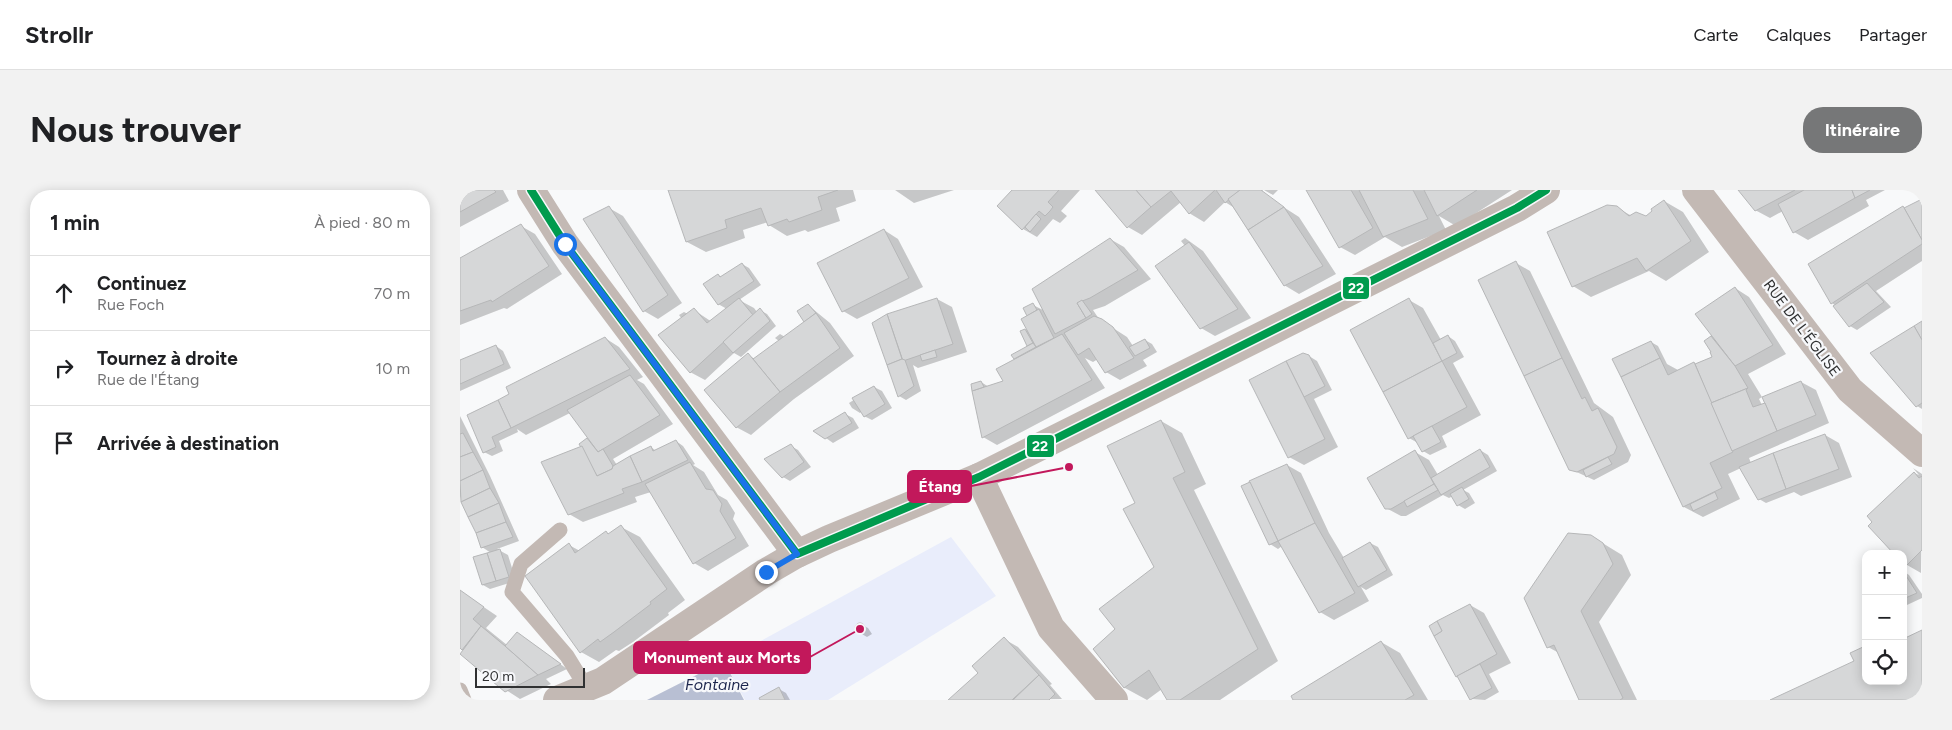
<!DOCTYPE html>
<html lang="fr">
<head>
<meta charset="utf-8">
<style>
	:root { --surface:#fff; --page:#f2f2f2; --text:#202124; --muted:#757577; --line:#e0e0e0; --accent:#767778 }
	body { margin:0; font-family:Figtree,sans-serif; background:var(--page); color:var(--text) }
	.controls { position:absolute; right:15px; bottom:15px; display:grid; overflow:hidden; border-radius:10px; box-shadow:0 2px 12px #0003 }
	.controls button { width:45px; height:45px; display:grid; place-items:center; padding:0; border:0; border-bottom:1px solid var(--line); background:var(--surface); color:var(--text); font:25px sans-serif }
	.scale { position:absolute; left:15px; bottom:12px; width:110px; box-sizing:border-box; padding-left:5px; border:2px solid #303132; border-top:0; font-size:14px; line-height:18px; white-space:nowrap; color:#303132; -webkit-text-stroke:4px #f7f8fb; paint-order:stroke }
	.stop { position:absolute; width:15px; height:15px; margin:-11px; border:4px solid #1a73e8; border-radius:50%; background:#fff }
	.stop.end { background:#1a73e8; border-color:#fff; box-shadow:0 1px 5px #0008 }
	.list { margin:0; padding:0; list-style:none }
	h2 { display:flex; justify-content:space-between; align-items:center; height:65px; margin:0; padding:0 20px; font-size:21px }
	h2 small { font-size:16px; font-weight:400; color:var(--muted) }
	.list li { display:grid; grid-template-columns:32px 1fr auto; gap:15px; align-items:center; box-sizing:border-box; height:75px; padding:0 20px; border-top:1px solid var(--line) }
	.list b { display:block; font-size:19px; white-space:nowrap }
	.list p { margin:0; font-size:16px; white-space:nowrap; color:var(--muted) }
	.list em { font-size:16px; font-style:normal; color:var(--muted) }
	.icon { flex:none; width:28px; height:28px; fill:none; stroke:currentColor; stroke-width:2; stroke-linecap:round; stroke-linejoin:round }
	.map { position:relative; flex:none; width:1462px; height:510px; overflow:hidden; border-radius:20px }
	header { display:flex; align-items:center; gap:30px; box-sizing:border-box; height:70px; padding:0 25px; background:var(--surface); border-bottom:1px solid var(--line) }
	header strong { font-size:24px }
	nav { display:flex; gap:28px; margin-inline-start:auto; font-size:18px }
	.intro { display:flex; align-items:center; justify-content:space-between; box-sizing:border-box; height:120px; padding:0 30px }
	h1 { margin:0; font-size:35px }
	.button { padding:12px 22px; border-radius:20px; background:var(--accent); color:#fff; font-size:18px; font-weight:700 }
	main { display:flex; gap:30px; padding:0 30px }
	aside { flex:1; background:var(--surface); border-radius:20px; box-shadow:0 2px 12px #0003 }
	.map>svg:first-child { display:block }
</style>
</head>
<body>
<header>
<strong>Strollr</strong>
<nav><a>Carte</a><a>Calques</a><a>Partager</a></nav>
</header>
<div class="intro"><h1>Nous trouver</h1><a class="button">Itinéraire</a></div>
<main>
<aside>
<h2>1 min<small>À pied · 80 m</small></h2>
<ul class="list">
<li><svg class="icon" aria-label="ahead" viewBox="0 0 24 24"><path d="M12 20V5M6 11l6-6 6 6"/></svg><div><b>Continuez</b><p>Rue Foch</p></div><em>70 m</em></li>
<li><svg class="icon" aria-label="right" viewBox="0 0 24 24"><path d="M7 20v-9h11M14 6l5 5-5 5"/></svg><div><b>Tournez à droite</b><p>Rue de l'Étang</p></div><em>10 m</em></li>
<li><svg class="icon" aria-label="arrive" viewBox="0 0 24 24"><path d="M6 21V4h12l-3 4 3 4H6"/></svg><div><b>Arrivée à destination</b></div></li>
</ul>
</aside>
<div class="map">
<svg width="1462" height="510" viewBox="0 0 1462 510">
	<rect width="100%" height="100%" fill="#f8f9fa"/>
	<polygon fill="#e9edfb" points="491,347 536,406 368,510 285,510 264,471"/>
	<polygon fill="#b8bfd3" points="264,471 284,510 187,510"/>
	<g fill="#0003">
		<polygon points="0,0 43,0 49,11 0,37"/>
		<polygon points="212,0 393,0 396,11 376,18 380,31 348,42 345,40 327,46 309,35 308,32 283,40 285,48 246,62 227,52"/>
		<polygon points="435,0 494,0 454,13"/>
		<polygon points="555,0 620,0 601,21 607,26 600,33 593,29 577,47 563,39"/>
		<polygon points="636,0 803,0 792,39 825,18 839,27 876,84 839,104 824,95 773,17 765,12 744,32 729,23 721,12 682,45 668,37"/>
		<polygon points="804,0 818,0 813,5"/>
		<polygon points="848,0 1052,0 996,36 979,26 986,40 942,57 925,47 895,65 880,57"/>
		<polygon points="1280,0 1425,0 1406,10 1409,16 1348,50 1334,42 1323,21 1310,28 1295,20"/>
		<polygon points="1204,11 1223,22 1249,62 1206,91 1189,81 1131,107 1113,96 1157,18 1172,26 1186,27"/>
		<polygon points="1462,11 1462,71 1416,101 1431,117 1397,140 1390,136 1376,116 1372,113 1445,19"/>
		<polygon points="149,18 163,26 222,113 198,129 184,121"/>
		<polygon points="61,36 75,44 102,84 47,119 44,118 0,135 0,69"/>
		<polygon points="424,40 438,49 463,97 397,129 383,121"/>
		<polygon points="725,48 743,61 791,128 755,146 741,138 725,56 721,51"/>
		<polygon points="650,49 664,57 691,89 645,116 633,120 639,129 667,147 673,156 685,150 692,154 697,162 683,170 687,176 660,190 646,182 638,169 633,172 625,168 645,198 537,255 523,247 512,195 521,192 529,197 545,191 557,170 555,168 569,157 561,142 567,140 569,127 573,115 585,121"/>
		<polygon points="1056,73 1070,81 1134,213 1153,227 1171,265 1168,272 1134,290 1110,279"/>
		<polygon points="282,74 289,78 301,95 279,110 294,118 297,122 300,120 307,124 316,136 281,167 274,163 245,190 230,182 222,129 219,125 224,122 228,124 234,120 252,132 267,119 258,114 258,85 262,87"/>
		<polygon points="1275,98 1289,107 1326,164 1288,184 1302,207 1299,209 1302,215 1341,192 1356,200 1369,233 1289,268 1291,273 1365,245 1379,253 1392,287 1341,306 1334,302 1306,313 1299,309 1281,278 1268,284 1280,309 1243,327 1224,317 1154,170 1191,152 1198,156 1207,174 1218,180 1254,168 1246,151 1253,147"/>
		<polygon points="477,109 492,117 507,162 458,178 453,175 461,201 446,210 439,206 427,125"/>
		<polygon points="949,110 963,118 981,150 988,146 995,151 1004,167 993,173 1021,225 982,246 987,257 970,265 963,261 958,253 949,248"/>
		<polygon points="348,115 370,133 394,166 334,209 291,245 276,237 288,165 295,169 319,151 315,148 320,144 325,147 346,131"/>
		<polygon points="1462,132 1462,219 1457,216"/>
		<polygon points="145,148 159,157 183,187 177,190 184,194 213,234 153,269 157,275 191,257 196,261 216,251 223,256 235,274 233,275 244,282 258,305 267,310 275,323 273,329 289,356 248,381 234,373 191,302 175,307 177,312 123,332 109,324 122,257 127,250 132,253 110,223 66,245 57,239 58,242 39,251 43,261 32,266 24,262 38,211"/>
		<polygon points="36,156 43,161 51,178 0,201 0,172"/>
		<polygon points="849,166 857,171 872,200 854,209 878,257 844,275 829,267 826,173 829,175"/>
		<polygon points="414,197 422,201 432,218 412,230 404,226 402,221 400,223 392,218 389,213"/>
		<polygon points="385,224 393,228 399,238 373,253 366,248"/>
		<polygon points="0,226 30,286 59,351 37,359 48,365 56,391 30,399 23,395 31,363 22,357 17,343 0,306"/>
		<polygon points="701,231 722,243 746,294 734,300 818,471 760,510 709,510 702,499 687,510 665,498 635,459 656,440 696,378 677,313"/>
		<polygon points="331,256 338,260 351,277 330,291 323,287"/>
		<polygon points="1020,260 1028,265 1037,281 1003,300 1009,303 1015,313 1005,319 998,315 993,306 989,308 983,305 946,326 941,326 926,318 955,262 969,270 978,285"/>
		<polygon points="827,275 841,283 869,343 884,368 910,353 918,357 933,385 906,400 901,397 909,411 874,430 860,422 822,356 818,359 810,354"/>
		<polygon points="1453,278 1462,284 1461,383 1447,375 1454,283 1459,285"/>
		<polygon points="161,337 180,347 225,410 208,423 209,425 173,452 159,461 156,460 139,472 121,462 109,355 120,361 146,342 150,345"/>
		<polygon points="1131,346 1162,365 1171,385 1139,432 1177,510 1121,510 1099,463 1088,457"/>
		<polygon points="1443,381 1449,385 1462,404 1462,408 1447,415 1443,412"/>
		<polygon points="0,401 37,426 26,438 47,455 65,448 107,479 86,489 91,494 60,509 46,500 0,457"/>
		<polygon points="1010,415 1024,423 1051,473 1029,484 1039,502 1025,510 1011,509 1000,488"/>
		<polygon points="400,434 408,438 412,444 407,447 400,443 396,437"/>
		<polygon points="544,449 558,457 592,494 590,495 602,509 490,510 520,483"/>
		<polygon points="921,452 940,463 968,510 834,510"/>
		<polygon points="319,499 326,503 330,510 301,510"/>
	</g>
	<g fill="#d6d7d8" stroke="#b6b7b8">
		<polygon points="0,0 34,0 36,2 0,22"/>
		<polygon points="208,0 378,0 358,7 362,20 329,32 327,29 308,36 301,18 265,30 267,38 226,52"/>
		<polygon points="552,0 599,0 588,12 593,17 590,21 585,26 579,21 562,40 537,16"/>
		<polygon points="635,0 676,0 691,17 667,38"/>
		<polygon points="676,0 755,0 729,24 711,1 691,17"/>
		<polygon points="756,0 780,0 765,13"/>
		<polygon points="780,0 801,0 824,17 788,40 768,9"/>
		<polygon points="846,0 891,0 913,38 879,58"/>
		<polygon points="899,0 953,0 968,29 923,47"/>
		<polygon points="964,0 1017,0 977,26"/>
		<polygon points="1278,0 1335,0 1295,21"/>
		<polygon points="1344,0 1392,0 1395,8 1333,43 1318,14"/>
		<polygon points="1392,0 1410,0 1395,8"/>
		<polygon points="1462,9 1462,50 1444,18"/>
		<polygon points="1204,10 1231,51 1186,81 1177,68 1112,97 1087,42 1147,15 1157,16 1169,26 1176,22 1186,26 1192,21 1191,19"/>
		<polygon points="149,16 208,105 183,122 123,29"/>
		<polygon points="1443,16 1462,50 1462,54 1371,114 1348,74"/>
		<polygon points="824,17 863,76 824,96 788,40"/>
		<polygon points="576,24 581,29 570,42 565,37"/>
		<polygon points="61,34 89,76 32,112 31,110 0,121 0,68"/>
		<polygon points="424,39 449,88 382,122 357,73"/>
		<polygon points="650,48 678,80 630,108 617,113 626,128 595,144 572,99"/>
		<polygon points="729,52 778,119 740,139 695,76"/>
		<polygon points="1056,71 1102,168 1064,186 1018,90"/>
		<polygon points="282,73 294,91 258,115 243,94 258,84 260,87"/>
		<polygon points="1407,93 1424,112 1389,137 1373,116"/>
		<polygon points="1275,97 1313,155 1275,176 1235,124"/>
		<polygon points="279,108 293,125 230,183 198,145 234,118 247,133"/>
		<polygon points="477,108 493,154 443,171 427,124"/>
		<polygon points="949,108 982,171 923,202 890,140"/>
		<polygon points="622,110 632,124 626,128 617,113"/>
		<polygon points="573,113 577,120 567,126 563,118"/>
		<polygon points="348,114 356,123 344,132 337,121"/>
		<polygon points="300,118 310,131 273,163 263,152"/>
		<polygon points="579,119 594,148 576,157 561,129"/>
		<polygon points="356,123 380,158 320,202 293,169"/>
		<polygon points="427,124 442,169 427,175 412,133"/>
		<polygon points="634,126 642,129 653,137 674,168 645,183 629,158 618,165 604,143"/>
		<polygon points="1462,131 1462,150 1454,136"/>
		<polygon points="1454,136 1462,150 1462,213 1456,217 1410,163"/>
		<polygon points="565,139 573,153 567,156 560,141"/>
		<polygon points="602,144 632,190 522,248 512,201 543,191 536,179"/>
		<polygon points="988,145 997,163 982,171 973,153"/>
		<polygon points="1251,146 1275,176 1288,198 1251,213 1235,174 1252,167 1250,162 1251,162 1244,151"/>
		<polygon points="145,147 170,179 51,238 38,210 49,204 46,197"/>
		<polygon points="685,149 690,158 675,166 669,157"/>
		<polygon points="1191,151 1200,168 1161,187 1152,169"/>
		<polygon points="573,153 576,157 554,169 551,165"/>
		<polygon points="36,155 44,174 0,194 0,170"/>
		<polygon points="475,160 477,167 462,171 460,165"/>
		<polygon points="288,163 320,202 276,238 244,200"/>
		<polygon points="843,163 849,165 865,196 844,207 826,171"/>
		<polygon points="1102,168 1122,209 1125,207 1132,221 1138,218 1157,257 1154,264 1117,282 1109,280 1064,186"/>
		<polygon points="1200,168 1208,185 1234,172 1273,262 1250,273 1262,298 1223,317 1161,187"/>
		<polygon points="442,169 445,170 454,196 438,207 427,175"/>
		<polygon points="826,171 865,249 828,268 789,190"/>
		<polygon points="982,171 1007,217 948,249 923,202"/>
		<polygon points="170,185 200,225 138,262 107,220"/>
		<polygon points="521,191 524,197 512,201 511,194"/>
		<polygon points="1341,191 1356,225 1317,241 1302,207"/>
		<polygon points="414,196 425,214 404,227 392,208"/>
		<polygon points="1288,198 1286,200 1293,217 1305,213 1317,241 1272,261 1251,213"/>
		<polygon points="38,210 51,238 32,247 36,257 23,263 7,225"/>
		<polygon points="385,222 392,233 365,249 353,241"/>
		<polygon points="701,230 725,282 713,288 798,459 720,510 707,510 689,480 664,498 633,459 655,439 639,419 694,377 663,319 675,313 647,256"/>
		<polygon points="972,236 981,252 962,262 953,246"/>
		<polygon points="3,243 13,262 0,267 0,244"/>
		<polygon points="1365,244 1379,279 1326,299 1313,263"/>
		<polygon points="127,248 138,262 143,259 153,276 152,279 137,286 119,254"/>
		<polygon points="216,250 228,270 182,292 170,266 191,256 193,261"/>
		<polygon points="331,254 344,272 322,288 304,269"/>
		<polygon points="122,256 137,286 152,279 153,276 170,266 182,292 162,299 164,303 108,325 81,272"/>
		<polygon points="1020,259 1030,277 981,305 971,288"/>
		<polygon points="955,260 974,294 931,319 925,319 907,288"/>
		<polygon points="13,262 23,280 0,291 0,267"/>
		<polygon points="1313,263 1326,299 1298,310 1279,277"/>
		<polygon points="1148,267 1152,274 1126,287 1123,280"/>
		<polygon points="230,272 246,299 253,300 258,308 262,314 260,321 276,348 233,374 185,294"/>
		<polygon points="827,274 855,333 818,351 789,291"/>
		<polygon points="23,280 30,298 1,312 0,291"/>
		<polygon points="1454,282 1459,288 1462,286 1462,360 1446,376 1443,373 1443,364 1434,364 1408,336 1412,332 1407,326"/>
		<polygon points="790,292 818,351 809,355 781,296"/>
		<polygon points="974,294 978,300 947,317 944,311"/>
		<polygon points="1002,297 1009,309 997,316 990,304"/>
		<polygon points="30,298 39,313 8,327 1,312"/>
		<polygon points="1255,302 1258,309 1233,321 1230,314"/>
		<polygon points="39,313 46,332 16,343 8,327"/>
		<polygon points="46,332 53,347 21,358 16,343"/>
		<polygon points="855,333 895,403 859,423 818,351"/>
		<polygon points="161,335 207,399 190,412 191,414 154,442 140,452 138,449 120,463 65,386 109,353 115,363 146,341 148,344"/>
		<polygon points="1108,343 1131,345 1143,353 1153,374 1121,421 1163,508 1160,510 1119,510 1094,455 1087,458 1064,408"/>
		<polygon points="910,352 927,380 898,397 882,368"/>
		<polygon points="40,359 49,387 36,391 27,363"/>
		<polygon points="27,363 36,391 22,395 13,367"/>
		<polygon points="1443,381 1457,403 1443,409"/>
		<polygon points="0,400 24,417 13,429 21,436 2,460 0,458"/>
		<polygon points="1010,414 1037,464 996,487 974,446 982,441 977,431"/>
		<polygon points="977,431 982,441 974,446 969,436"/>
		<circle cx="400" cy="438" r="5"/>
		<polygon points="21,436 45,456 78,485 45,502 0,464"/>
		<polygon points="1462,440 1462,510 1310,510 1394,471 1390,463 1403,457 1406,464 1406,491 1443,491 1443,449"/>
		<polygon points="57,442 101,474 78,485 45,456"/>
		<polygon points="544,447 579,485 552,510 488,510 518,483 512,476"/>
		<polygon points="921,451 954,505 945,510 833,510 831,506"/>
		<polygon points="1020,474 1032,498 1010,510 997,486"/>
		<polygon points="579,485 595,504 589,510 553,510"/>
		<polygon points="319,497 325,510 300,510 299,508"/>
	</g>
	<g fill="none" stroke-linecap="round" stroke-linejoin="round">
		<g stroke="#c3b9b4" stroke-width="15">
			<polyline points="100,340 61,374 52,402 107,466 126,497"/>
			<polyline points="0,500 4,510"/>
		</g>
		<g stroke="#c3b9b4" stroke-width="28">
			<polyline points="71,0 105,54 337,364"/>
			<polyline points="1236,0 1390,200 1462,263"/>
			<polyline points="519,287 591,438 654,510"/>
			<polyline points="97,510 143,491 306,382 337,364 369,349 519,287 1057,18 1086,0"/>
		</g>
		<g stroke="#f7f8fb" stroke-width="11">
			<polyline id="bus-1" points="71,0 105,54 337,364 519,287 1057,18 1086,0"/>
		</g>
		<use href="#bus-1" stroke="#009b4e" stroke-width="8"/>
	</g>
	<g fill="none" stroke-linecap="round" stroke-linejoin="round">
		<polyline stroke="#1a73e8" stroke-width="6" points="105,54 337,364 306,382"/>
	</g>
	<g text-anchor="middle" dominant-baseline="central" stroke-width="4.5" stroke-linejoin="round" paint-order="stroke">
		<g font-size="15" fill="#303132" stroke="#f7f8fb">
			<text transform="translate(1342 138) rotate(53)">RUE DE L'ÉGLISE</text>
		</g>
		<g font-size="16" font-style="italic" fill="#1e274e" stroke="#f7f8fb">
			<text x="257" y="494">Fontaine</text>
		</g>
	</g>
	<path fill="none" stroke="#c2185b" stroke-width="2" d="M609 277L511 296M400 439L350 467"/>
	<g fill="#c2185b" stroke="#f7f8fb" stroke-width="2">
		<circle cx="609" cy="277" r="5"/>
		<circle cx="400" cy="439" r="5"/>
	</g>
	<g fill="#c2185b" stroke="#c2185b" stroke-width="2">
		<rect x="448" y="281" width="63" height="31" rx="5"/>
		<rect x="174" y="452" width="176" height="31" rx="5"/>
	</g>
	<g font-size="16" text-anchor="middle" font-weight="bold" fill="#fff">
		<text x="480" y="302">Étang</text>
		<text x="262" y="473">Monument aux Morts</text>
	</g>
	<g stroke="#f7f8fb" stroke-width="2">
		<rect x="882" y="86" width="28" height="24" rx="5" fill="#009b4e"/>
		<rect x="566" y="244" width="29" height="24" rx="5" fill="#009b4e"/>
	</g>
	<g font-size="14" text-anchor="middle" font-weight="bold" fill="#fff">
		<text x="896" y="103">22</text>
		<text x="580" y="261">22</text>
	</g>
</svg>
<div class="controls">
<button>+</button>
<button>−</button>
<button><svg class="icon" aria-label="locate" viewBox="0 0 24 24"><circle cx="12" cy="12" r="6"/><path d="M12 2v4M12 18v4M2 12h4M18 12h4"/></svg></button>
</div>
<div class="scale">20 m</div>
<div class="stop" style="left:105px;top:54px"></div>
<div class="stop end" style="left:306px;top:382px"></div>
</div>
</main>
</body>
</html>
